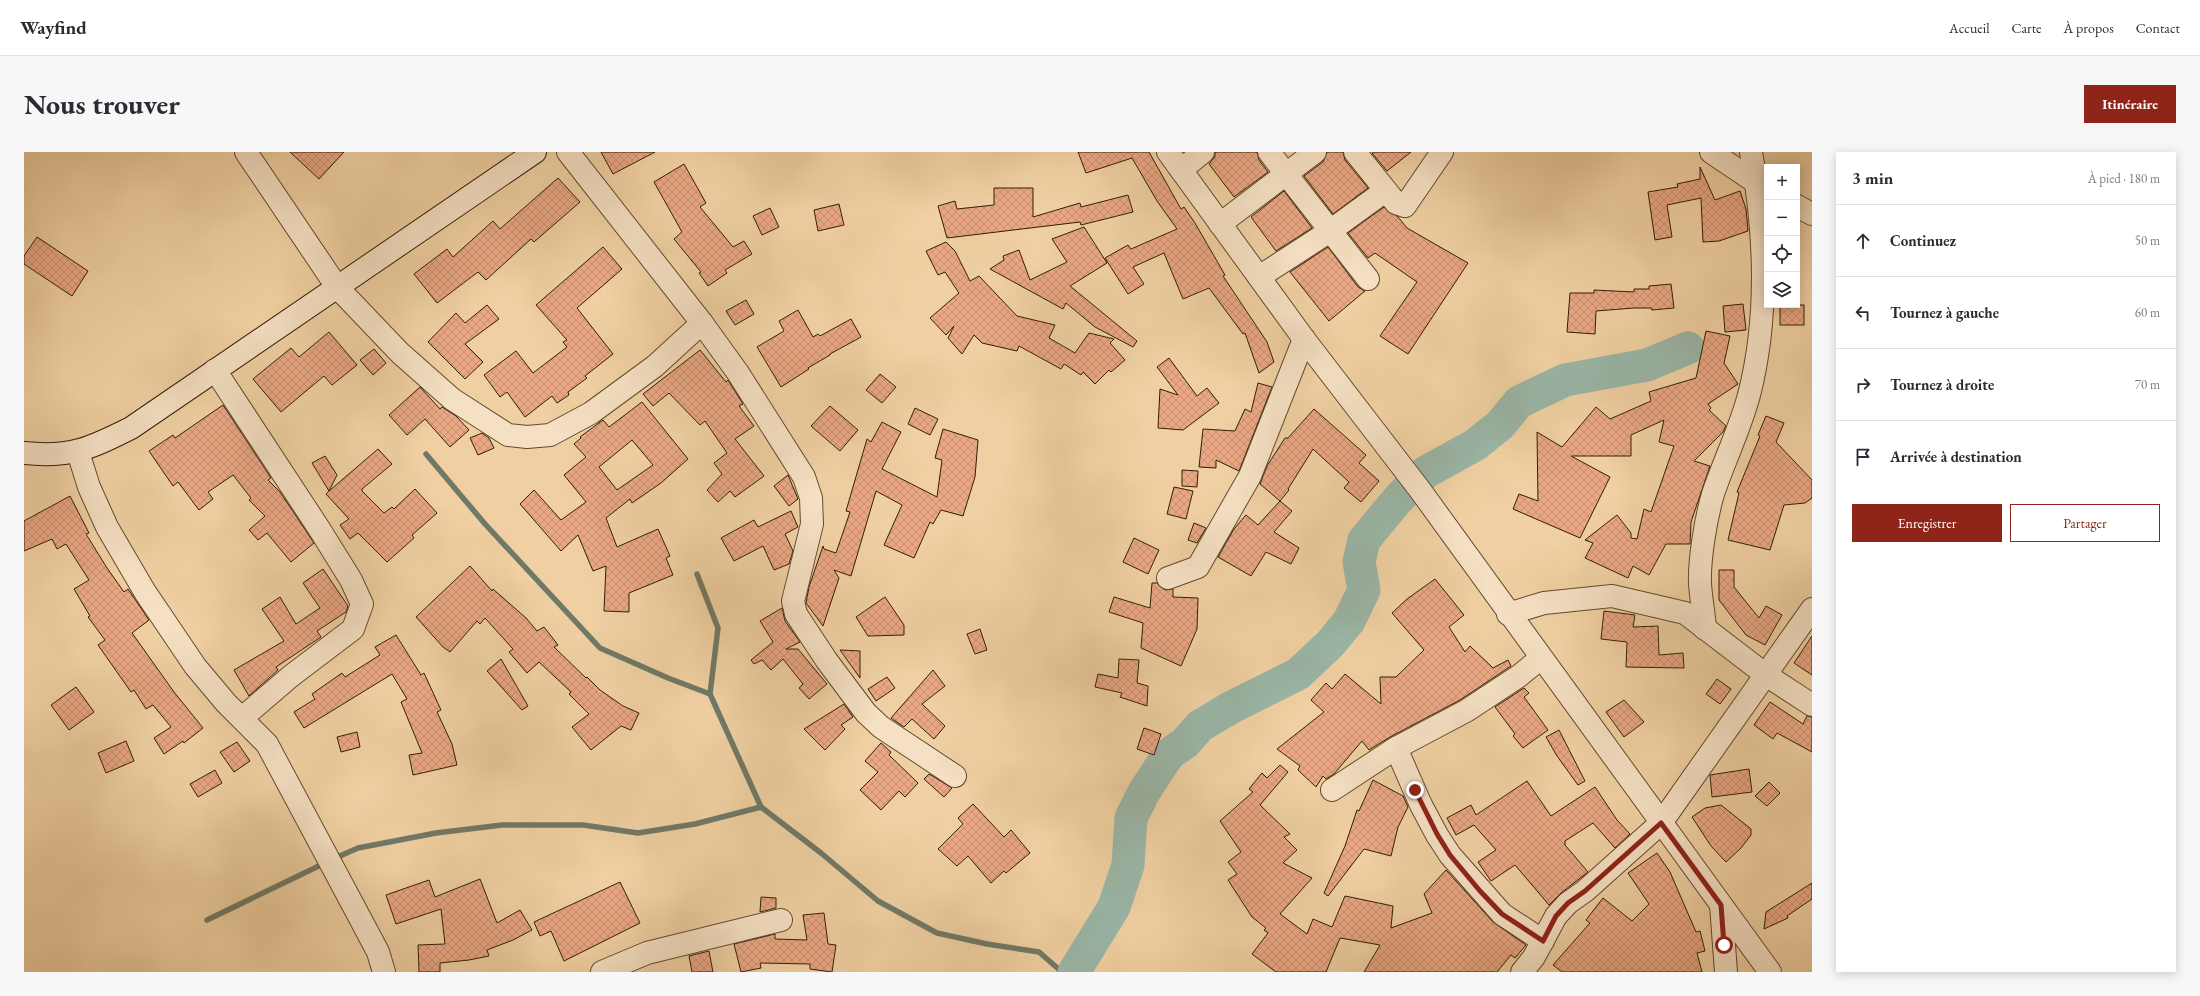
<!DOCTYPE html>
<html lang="fr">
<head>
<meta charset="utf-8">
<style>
	:root { --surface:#fff; --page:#f7f7f7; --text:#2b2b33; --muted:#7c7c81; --line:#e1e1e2; --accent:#8f2418 }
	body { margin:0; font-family:"EB Garamond",serif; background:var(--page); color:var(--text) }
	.controls { position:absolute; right:12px; top:12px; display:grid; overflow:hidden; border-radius:0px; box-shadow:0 2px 10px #0003 }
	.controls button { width:36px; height:36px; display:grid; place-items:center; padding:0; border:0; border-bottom:1px solid var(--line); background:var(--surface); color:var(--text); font:20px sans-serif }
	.stop { position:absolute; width:12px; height:12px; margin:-9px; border:3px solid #8f2418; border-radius:50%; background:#fff }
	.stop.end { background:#8f2418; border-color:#fff; box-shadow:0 1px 4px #0008 }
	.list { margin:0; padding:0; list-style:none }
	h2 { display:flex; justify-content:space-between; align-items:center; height:52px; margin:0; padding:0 16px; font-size:17px }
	h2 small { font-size:13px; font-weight:400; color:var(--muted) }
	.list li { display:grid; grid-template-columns:26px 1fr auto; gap:12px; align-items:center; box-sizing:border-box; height:72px; padding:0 16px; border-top:1px solid var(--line) }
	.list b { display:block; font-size:15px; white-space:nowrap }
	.list em { font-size:13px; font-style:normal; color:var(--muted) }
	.actions { display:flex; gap:8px; padding:12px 16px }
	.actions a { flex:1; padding:9px 0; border:1px solid var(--accent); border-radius:0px; text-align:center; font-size:14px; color:var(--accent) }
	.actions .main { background:var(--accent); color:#fff }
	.icon { flex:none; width:22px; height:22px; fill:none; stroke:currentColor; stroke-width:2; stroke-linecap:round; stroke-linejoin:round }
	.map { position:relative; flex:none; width:1788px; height:820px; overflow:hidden; border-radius:0px }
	header { display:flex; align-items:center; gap:24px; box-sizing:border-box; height:56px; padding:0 20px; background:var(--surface); border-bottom:1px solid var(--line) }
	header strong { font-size:19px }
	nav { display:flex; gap:22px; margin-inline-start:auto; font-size:14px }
	.intro { display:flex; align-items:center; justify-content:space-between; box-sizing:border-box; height:96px; padding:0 24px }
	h1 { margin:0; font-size:28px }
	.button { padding:10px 18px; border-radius:0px; background:var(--accent); color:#fff; font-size:14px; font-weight:700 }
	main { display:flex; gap:24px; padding:0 24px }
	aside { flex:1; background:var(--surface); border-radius:0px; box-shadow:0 2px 10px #0003 }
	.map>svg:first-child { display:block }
</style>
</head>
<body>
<header>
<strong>Wayfind</strong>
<nav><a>Accueil</a><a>Carte</a><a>À propos</a><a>Contact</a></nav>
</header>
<div class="intro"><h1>Nous trouver</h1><a class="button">Itinéraire</a></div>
<main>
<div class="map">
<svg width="1788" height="820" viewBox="0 0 1788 820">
	<defs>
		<pattern id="building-cross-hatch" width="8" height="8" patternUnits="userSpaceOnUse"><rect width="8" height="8" fill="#e9a783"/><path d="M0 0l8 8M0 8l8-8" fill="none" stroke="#c88f70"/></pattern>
	</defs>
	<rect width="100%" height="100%" fill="#f0d0a2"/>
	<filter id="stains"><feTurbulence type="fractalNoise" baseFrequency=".005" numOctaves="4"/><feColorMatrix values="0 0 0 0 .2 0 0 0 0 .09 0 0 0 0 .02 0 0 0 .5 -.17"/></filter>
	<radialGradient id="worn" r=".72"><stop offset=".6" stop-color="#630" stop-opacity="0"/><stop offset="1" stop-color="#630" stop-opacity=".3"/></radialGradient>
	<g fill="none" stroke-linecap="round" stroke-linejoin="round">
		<g stroke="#707967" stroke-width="5.5">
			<polyline points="402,302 461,372 576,496 644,526 686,542 737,655"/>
			<polyline points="673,422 694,476 686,542"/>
			<polyline points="309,707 334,696 412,681 478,673 559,673 614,681 671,672 737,655 797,701 854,749 913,781 963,792 1015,800 1038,820"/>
			<polyline points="183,768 301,711"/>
		</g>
		<polyline stroke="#9ab6a7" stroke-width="33" points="1050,820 1090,755 1104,713 1107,666 1120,640 1135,617 1145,602 1161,591 1176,574 1206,556 1274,522 1306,492 1325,469 1340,438 1335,410 1340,388 1375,346 1402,320 1451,293 1476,273 1495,250 1541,228 1623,213 1664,196"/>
	</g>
	<g fill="url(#building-cross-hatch)" stroke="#321e07" fill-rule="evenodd">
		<polygon points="266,0 320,0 295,27"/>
		<polygon points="577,0 631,0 589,22"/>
		<polygon points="1054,0 1125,0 1157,57 1160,55 1171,71 1201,123 1199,124 1243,190 1250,210 1235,221 1221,181 1219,182 1185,136 1159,147 1140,101 1109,115 1120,132 1104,142 1081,106 1104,93 1107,97 1153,77 1133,49 1108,6 1062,21"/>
		<polygon points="1191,0 1233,0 1235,8 1244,20 1210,45 1185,12 1191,5"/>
		<polygon points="1303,0 1319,0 1321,8 1344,36 1309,62 1280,24 1299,10"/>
		<polygon points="1350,0 1387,0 1363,19 1348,1"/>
		<polygon points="660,12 682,51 676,55 709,95 720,89 728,102 701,118 703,121 684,134 675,121 677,120 650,87 658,80 630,30"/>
		<polygon points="1676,15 1691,48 1716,39 1722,57 1724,79 1695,89 1679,90 1677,46 1643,53 1648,85 1631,88 1624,40 1654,35 1653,32 1676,27"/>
		<polygon points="534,26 556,50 510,90 507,87 462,128 454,120 413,151 390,122 423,97 429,105 469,69 476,77"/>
		<polygon points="970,36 1009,36 1009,65 1056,51 1057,55 1104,43 1109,60 1057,73 1056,70 923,86 914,54 931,49 933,57 970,53"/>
		<polygon points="1260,39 1288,76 1252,99 1227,65"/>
		<polygon points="815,52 820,73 794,79 790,58"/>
		<polygon points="1360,55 1374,65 1383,76 1444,111 1384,202 1356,184 1393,130 1351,101 1344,106 1324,81"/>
		<polygon points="746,56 755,75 738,83 729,64"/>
		<polygon points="1060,75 1083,111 1046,134 1113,189 1109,195 1071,175 1042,151 1039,157 966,117 980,108 979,104 995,98 1006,128 1043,110 1028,87"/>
		<polygon points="13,85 64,119 48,144 0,112 0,104"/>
		<polygon points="922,90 931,99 946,129 955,124 993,164 1031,173 1025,186 1051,201 1065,181 1090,187 1086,191 1101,208 1087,220 1085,218 1071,232 1059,220 1057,223 1040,212 1037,217 995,194 993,199 958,191 950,183 938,202 924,186 930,174 922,183 906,166 935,141 921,120 914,123 902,99"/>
		<polygon points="579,95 598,117 553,156 589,202 561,224 563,226 544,240 545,243 533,251 528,244 501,265 483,240 476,245 460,223 492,199 509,221 543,195 539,190 543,188 512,153"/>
		<polygon points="1304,95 1334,135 1341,139 1305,169 1266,120"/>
		<polygon points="1647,132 1650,156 1628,158 1627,156 1610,156 1572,159 1571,182 1543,180 1546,141 1570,141 1570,138 1610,140 1610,137 1625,137 1625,134"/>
		<polygon points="722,148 730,162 711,173 702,159"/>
		<polygon points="1719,152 1722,178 1701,180 1699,154"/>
		<polygon points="463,153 475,167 441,192 459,210 441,227 404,190 432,161 441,171"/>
		<rect x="1756" y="153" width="24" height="20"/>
		<polygon points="774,158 789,185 794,182 796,184 827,167 837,185 806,202 806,203 784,216 785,217 757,235 733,195 760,179 755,169"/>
		<polygon points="1682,179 1706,184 1700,211 1714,232 1684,252 1687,256 1685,258 1702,274 1699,280 1670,309 1686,314 1667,370 1666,392 1642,392 1625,423 1609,414 1604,426 1561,406 1569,391 1561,388 1593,363 1607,381 1607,386 1613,387 1620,357 1627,360 1650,294 1635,290 1640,268 1607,283 1607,304 1547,304 1586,325 1556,386 1489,357 1495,342 1514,349 1513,280 1538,295 1572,255 1586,267 1627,249 1625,240 1672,226"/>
		<polygon points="305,180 333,213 308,233 300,224 257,260 229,227 267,196 275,205"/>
		<polygon points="350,197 362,211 349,223 336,208"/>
		<polygon points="676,198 702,230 704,228 719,252 715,254 730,274 711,287 740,324 711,345 706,339 694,350 683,338 698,322 690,311 703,301 681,269 676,273 645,241 629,254 619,242"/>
		<polygon points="1145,206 1173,244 1183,236 1195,251 1159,278 1134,276 1136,237 1154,243 1133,215"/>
		<polygon points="856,222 872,235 858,251 842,238"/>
		<polygon points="1234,231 1248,235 1215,319 1192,308 1192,316 1175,315 1179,277 1211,279 1221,257 1227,260"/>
		<polygon points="396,235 416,257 418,255 432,264 445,278 426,295 401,267 383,283 365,263"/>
		<path d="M618,250L664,307L637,331L608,351L606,347L582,366L593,395L634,377L646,404L642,406L649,423L605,441V460L580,459L582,414L569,419L554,383L537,399L496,352L510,338L537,368L562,350L540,323L562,305L550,292L557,286L556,285L579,268L585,275ZM608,288L629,313L593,338L575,315Z"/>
		<polygon points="199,253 247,326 244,328 256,340 290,391 267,410 243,381 234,388 225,378 241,364 225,348 227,346 209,323 184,340 189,347 175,358 154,330 149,334 125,299 149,283 151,286"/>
		<polygon points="806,254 834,278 816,299 787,274"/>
		<polygon points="891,256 914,267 906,283 884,272"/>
		<polygon points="1290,257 1342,303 1335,311 1355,329 1337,350 1320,336 1325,330 1289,297 1264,337 1265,338 1256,349 1236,332 1243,314 1261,286 1264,286"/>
		<polygon points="1742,264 1760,271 1752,290 1788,328 1788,346 1781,351 1760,353 1746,398 1704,388 1715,341 1713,340 1736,284 1734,283"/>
		<polygon points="858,270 877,280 858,317 913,345 918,308 911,306 919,277 954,288 951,325 939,364 917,358 909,372 906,370 890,406 860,393 878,353 852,339 827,424 810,418 815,426 799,474 782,451 785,435 799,394 800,397 812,401 826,360 822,359 843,287 847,290"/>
		<polygon points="458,281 465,286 470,296 454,303 446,286"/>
		<polygon points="354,297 368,312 338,337 338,339 360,361 368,355 370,357 391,337 413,361 388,383 390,386 363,410 334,381 326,387 316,373 325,367 302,342 305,339 288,311 301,304 313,323 305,339"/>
		<polygon points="1158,318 1174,319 1173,335 1158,334"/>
		<polygon points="764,323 774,347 765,354 750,334"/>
		<polygon points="1150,335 1169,339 1162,367 1143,362"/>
		<polygon points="46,344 65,381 62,382 83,416 100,440 104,437 125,468 108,481 150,540 179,576 160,591 159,589 140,602 130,586 147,575 129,553 122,557 110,538 107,540 74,493 81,488 64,465 66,464 50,437 65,428 42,392 33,397 28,387 0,399 0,369"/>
		<polygon points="1256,349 1268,359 1250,380 1275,396 1267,412 1242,400 1227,424 1194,405 1210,377 1222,363 1234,373"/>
		<polygon points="767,359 774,375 761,382 769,399 765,412 750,418 739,394 710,409 697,386 730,368 734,375"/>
		<polygon points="1170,371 1182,376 1173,391 1164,388"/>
		<polygon points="1110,386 1135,398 1124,422 1099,410"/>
		<polygon points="446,414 468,439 469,437 502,466 513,479 520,475 534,493 530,495 562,526 563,525 576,538 599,554 615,561 607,578 597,574 567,598 548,575 565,562 545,542 547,540 515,510 503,521 485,500 489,497 461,466 456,472 453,469 426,500 419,495 392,465"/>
		<polygon points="299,417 324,454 322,460 293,479 297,485 252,515 254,518 225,544 210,518 260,489 238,457 256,445 272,472 296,456 279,431"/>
		<polygon points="1695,418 1710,418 1710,435 1735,466 1742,454 1758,463 1741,493 1722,483 1695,448"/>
		<polygon points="1411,427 1440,463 1425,475 1441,500 1446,494 1469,516 1484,508 1487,514 1436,548 1366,585 1345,598 1338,589 1310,622 1302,627 1299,624 1292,635 1274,618 1276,614 1253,597 1300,560 1287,548 1302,531 1308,537 1321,522 1357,552 1356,525 1372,525 1400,498 1368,461 1383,447"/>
		<polygon points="1128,431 1133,431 1141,438 1149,437 1149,445 1174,446 1173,477 1157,514 1117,496 1119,471 1085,460 1090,445 1126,456"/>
		<polygon points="861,445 880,473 880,483 844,484 832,465"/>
		<polygon points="758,456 761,469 776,490 762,497 774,497 803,532 785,547 775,536 779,532 759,507 747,518 738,508 730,512 727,508 749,490 736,469"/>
		<polygon points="1580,459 1611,463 1609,475 1634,474 1635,503 1659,501 1660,516 1602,515 1603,490 1577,487"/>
		<polygon points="956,477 963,498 951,502 943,482"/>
		<polygon points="372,483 397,523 400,521 417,558 413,560 428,592 433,613 389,623 385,603 398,601 377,550 383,547 368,522 280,576 270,560 291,547 288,542 318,521 321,525 356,503 351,495"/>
		<polygon points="1788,484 1788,523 1770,511"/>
		<polygon points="816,498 836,499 836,526"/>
		<polygon points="477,507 504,554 498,558 463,519"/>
		<polygon points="1095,507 1115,508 1113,531 1124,534 1123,554 1096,545 1098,541 1071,535 1074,522 1094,526"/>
		<polygon points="909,518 921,534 898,552 921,574 910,587 888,567 880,575 867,566"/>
		<polygon points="863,525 871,536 852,549 844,537"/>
		<polygon points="1693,527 1707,537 1696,552 1682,542"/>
		<polygon points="52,535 70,560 45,578 27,553"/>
		<polygon points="1500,536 1505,541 1500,545 1524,578 1499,596 1489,584 1491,582 1471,555"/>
		<polygon points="1600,548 1620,570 1600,585 1582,560"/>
		<polygon points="1746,550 1779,572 1783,564 1788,565 1788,600 1753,581 1749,587 1730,573"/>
		<polygon points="820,552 829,565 817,573 821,577 801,598 780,577"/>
		<polygon points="1120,576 1137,582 1130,603 1113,597"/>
		<polygon points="1535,578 1561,629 1554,633 1533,604 1522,585"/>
		<polygon points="333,580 336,595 317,600 313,585"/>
		<polygon points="102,589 110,609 82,621 74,601"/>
		<polygon points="213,590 226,609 210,620 196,600"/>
		<polygon points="857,591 867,600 865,603 894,631 881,645 875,639 857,658 836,638 854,620 841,609"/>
		<polygon points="1256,613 1264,620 1236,653 1266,682 1260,685 1273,698 1259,711 1288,726 1256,762 1283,782 1289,767 1308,775 1321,744 1369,754 1367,776 1408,761 1400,742 1422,718 1469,770 1502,793 1491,806 1487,803 1473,820 1340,820 1356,793 1316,786 1302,820 1252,820 1228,802 1244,781 1240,778 1242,776 1228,765 1204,728 1213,722 1204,710 1217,700 1196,669 1229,640 1225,637 1238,621 1243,626"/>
		<polygon points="1725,617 1728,640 1688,645 1686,623"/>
		<polygon points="191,618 198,631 174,645 166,632"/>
		<polygon points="905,622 928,636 920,645 900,627"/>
		<polygon points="1349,628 1379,644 1384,655 1374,675 1367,704 1340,697 1304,744 1300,741 1321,694 1333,658 1335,659"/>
		<polygon points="1503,629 1527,664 1571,635 1593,668 1606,682 1591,696 1569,671 1541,689 1541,693 1564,720 1537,741 1525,753 1491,713 1467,729 1454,710 1472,698 1450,673 1432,683 1423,666 1447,653 1452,663"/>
		<polygon points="1745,630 1756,641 1743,654 1731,644"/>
		<polygon points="949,652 980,685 987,678 1006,701 982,721 980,719 967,731 944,704 933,714 914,697 939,672 934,666"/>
		<polygon points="1697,653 1727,677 1727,683 1717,696 1702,710 1687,694 1668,665 1681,656"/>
		<polygon points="1633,701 1646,720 1672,780 1676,779 1681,799 1673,801 1678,820 1538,820 1529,813 1566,771 1562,768 1579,746 1608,769 1625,752 1604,721"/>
		<polygon points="456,727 473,771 496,758 508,778 489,788 463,798 465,804 445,808 416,811 416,820 395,820 394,793 421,792 417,757 372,772 362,743 405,728 411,745"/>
		<polygon points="596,730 616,771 540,809 527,779 516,784 510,770"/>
		<polygon points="1788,731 1788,747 1763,764 1764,766 1740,777 1742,760"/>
		<polygon points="737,745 752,746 752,756 736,760"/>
		<polygon points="800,761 804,792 812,793 808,820 786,817 786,812 736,811 737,816 717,820 710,792 751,782 751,787 783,788 779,763"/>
		<polygon points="685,799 689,820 668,820 665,804"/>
	</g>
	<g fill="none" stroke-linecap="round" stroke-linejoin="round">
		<g stroke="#624a2e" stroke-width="24">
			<g id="street">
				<polyline points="222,0 313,135 376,201 428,247 484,283 503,285 526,283 567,261 631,214 678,171"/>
				<polyline points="544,0 678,171 714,221 780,325 787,346 788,372 769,449 772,462 803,509 842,561 857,575 931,624"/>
				<polyline points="1144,0 1280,187 1396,338 1746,820"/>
				<polyline points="1245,0 1344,127"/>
				<polyline points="1331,0 1372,51 1381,54 1418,0"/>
				<polyline points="1687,0 1739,35"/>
				<polyline points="1157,18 1179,0"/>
				<polyline points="1773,54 1788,62"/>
				<polyline points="1196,72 1291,0"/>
				<polyline points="1235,125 1306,79 1361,39"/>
				<polyline points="191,218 296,378 327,428 338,452 329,477 267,524 218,566"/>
				<polyline points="54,300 65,335 83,375 121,440 171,514 202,551 243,592 337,768 354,800 360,820"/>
				<polyline points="1144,426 1174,415 1226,324 1280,187"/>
				<polyline points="1484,462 1520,451 1588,444 1661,461 1742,523 1788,553"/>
				<path d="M1681,477C1680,462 1677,447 1676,432C1675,407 1682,366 1689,342C1700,309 1716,277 1725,243C1745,165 1741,78 1727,0"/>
				<polyline points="1372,596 1397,653 1413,683 1426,703 1478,762 1519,789"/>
				<polyline points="1308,638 1372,596 1442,559 1495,524 1517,506"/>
				<polyline points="1697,753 1702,820"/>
				<polyline points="578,820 623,801 757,768"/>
				<polyline points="1498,820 1510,805 1532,764 1544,751 1561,739 1637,671 1788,457"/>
			</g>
		</g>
		<g stroke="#321e07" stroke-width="24">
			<path id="secondary" d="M0,301C47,306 67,296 107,276L511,0"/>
		</g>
		<use href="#street" stroke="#f5e0c3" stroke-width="22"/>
		<use href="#secondary" stroke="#f5e0c3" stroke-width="22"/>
	</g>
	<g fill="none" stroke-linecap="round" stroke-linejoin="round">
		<polyline stroke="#8f2418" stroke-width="5" points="1391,638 1413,682 1426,703 1456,739 1478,762 1519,789 1532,764 1544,751 1561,739 1637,671 1697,753 1700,793"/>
	</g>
	<rect width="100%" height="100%" filter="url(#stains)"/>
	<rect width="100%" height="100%" fill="url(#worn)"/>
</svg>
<div class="controls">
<button>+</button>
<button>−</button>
<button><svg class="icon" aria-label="locate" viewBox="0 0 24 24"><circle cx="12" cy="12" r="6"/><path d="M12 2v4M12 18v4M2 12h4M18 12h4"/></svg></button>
<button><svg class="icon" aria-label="layers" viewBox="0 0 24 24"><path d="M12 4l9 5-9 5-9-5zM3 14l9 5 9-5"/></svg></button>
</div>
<div class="stop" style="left:1700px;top:793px"></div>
<div class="stop end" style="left:1391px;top:638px"></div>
</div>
<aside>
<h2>3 min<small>À pied · 180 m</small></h2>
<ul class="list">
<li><svg class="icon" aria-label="ahead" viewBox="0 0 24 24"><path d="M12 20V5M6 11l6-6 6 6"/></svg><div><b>Continuez</b></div><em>50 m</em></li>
<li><svg class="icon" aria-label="left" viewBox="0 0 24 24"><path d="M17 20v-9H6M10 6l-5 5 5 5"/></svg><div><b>Tournez à gauche</b></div><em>60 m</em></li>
<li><svg class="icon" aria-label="right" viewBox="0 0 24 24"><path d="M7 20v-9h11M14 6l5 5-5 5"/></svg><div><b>Tournez à droite</b></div><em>70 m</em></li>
<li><svg class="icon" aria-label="arrive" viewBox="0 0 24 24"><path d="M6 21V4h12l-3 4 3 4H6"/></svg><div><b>Arrivée à destination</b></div></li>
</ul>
<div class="actions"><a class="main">Enregistrer</a><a>Partager</a></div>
</aside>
</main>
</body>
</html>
